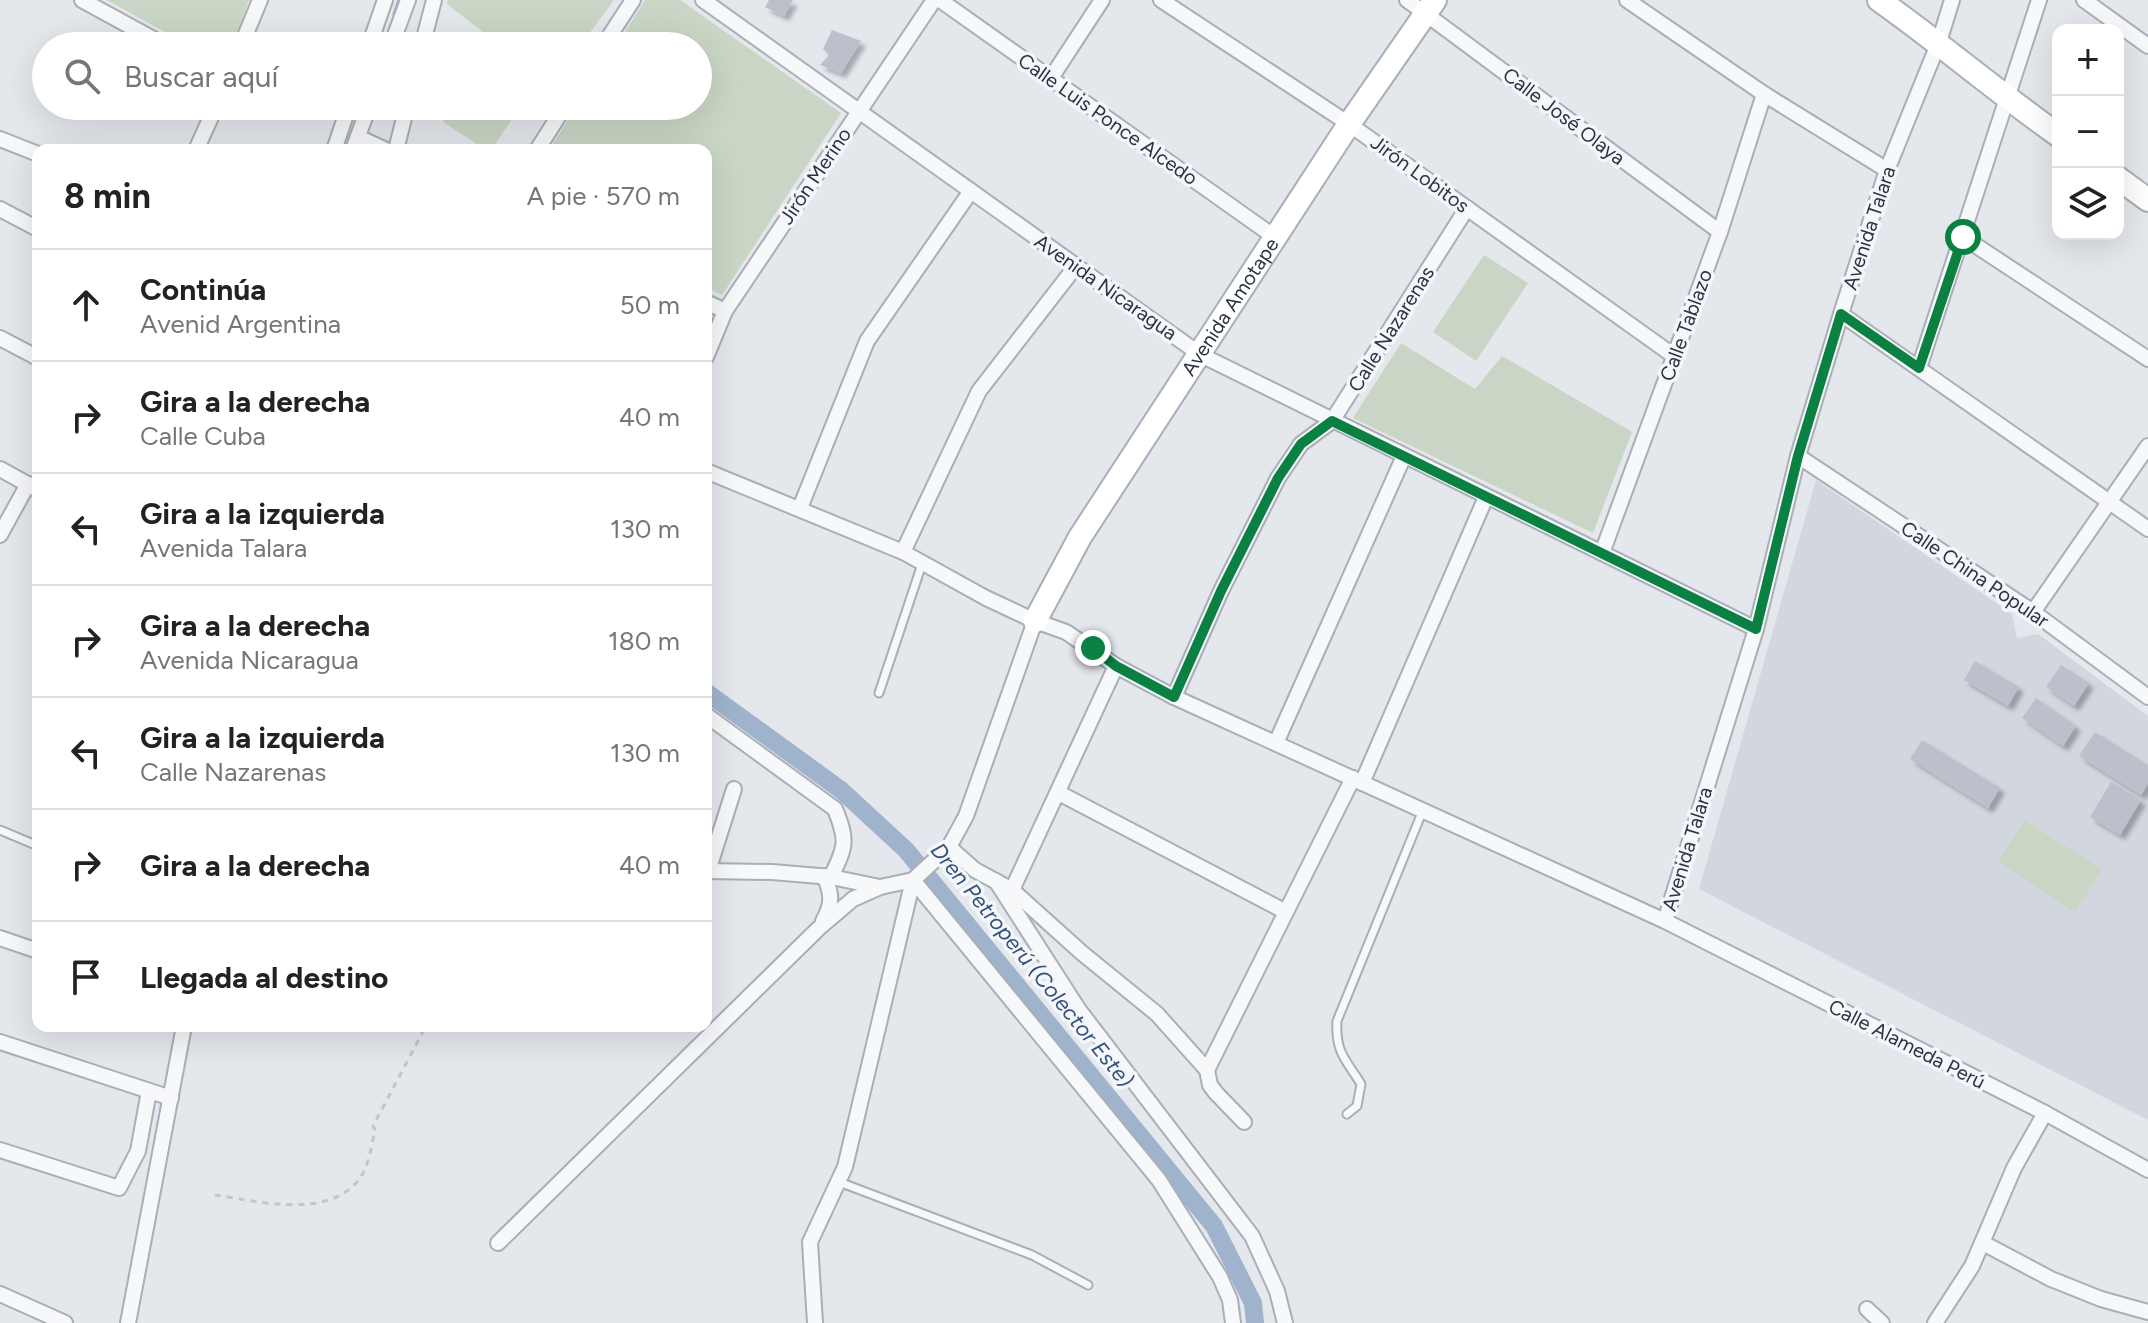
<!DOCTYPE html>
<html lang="es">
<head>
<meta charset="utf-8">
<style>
	:root { --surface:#fff; --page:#f2f2f2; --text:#222; --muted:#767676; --line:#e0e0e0 }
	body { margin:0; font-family:Figtree,sans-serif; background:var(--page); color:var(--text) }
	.controls { position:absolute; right:24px; top:24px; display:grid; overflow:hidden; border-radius:16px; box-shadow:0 8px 32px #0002 }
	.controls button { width:72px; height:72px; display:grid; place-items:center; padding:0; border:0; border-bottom:2px solid var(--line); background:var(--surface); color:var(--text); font:40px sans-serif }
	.stop { position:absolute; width:24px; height:24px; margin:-18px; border:6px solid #0b8043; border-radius:50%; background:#fff }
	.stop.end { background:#0b8043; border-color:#fff; box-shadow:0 2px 8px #0008 }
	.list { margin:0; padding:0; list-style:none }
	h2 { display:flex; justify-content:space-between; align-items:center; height:104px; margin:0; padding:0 32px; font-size:34px }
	h2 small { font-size:26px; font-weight:400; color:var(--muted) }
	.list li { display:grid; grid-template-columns:52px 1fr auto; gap:24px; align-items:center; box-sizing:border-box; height:112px; padding:0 32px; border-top:2px solid var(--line) }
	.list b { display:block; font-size:30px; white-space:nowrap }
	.list p { margin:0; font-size:26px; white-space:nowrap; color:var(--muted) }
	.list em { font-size:26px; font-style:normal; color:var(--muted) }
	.icon { flex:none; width:44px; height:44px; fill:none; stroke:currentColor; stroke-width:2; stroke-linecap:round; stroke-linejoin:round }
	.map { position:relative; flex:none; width:2148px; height:1323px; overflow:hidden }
	.search { position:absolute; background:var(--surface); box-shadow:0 8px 32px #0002; left:32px; top:32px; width:680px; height:88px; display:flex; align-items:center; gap:20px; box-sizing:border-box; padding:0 28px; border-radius:44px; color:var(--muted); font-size:30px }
	.panel { position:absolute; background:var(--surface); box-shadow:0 8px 32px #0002; left:32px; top:144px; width:680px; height:888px; border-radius:16px }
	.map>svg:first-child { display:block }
</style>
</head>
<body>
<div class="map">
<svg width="2148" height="1323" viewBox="0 0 2148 1323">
	<defs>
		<filter id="shadow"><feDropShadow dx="5" dy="5" stdDeviation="2" flood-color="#0004"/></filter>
	</defs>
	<rect width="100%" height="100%" fill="#e4e7ec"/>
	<polygon fill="#d2d6de" points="1816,480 2012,614 2017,638 2038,634 2148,716 2148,1120 1699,889"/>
	<g fill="#c9d6c5">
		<polygon points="107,0 249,0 232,46 190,46"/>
		<polygon points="448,0 614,0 580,46 501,46 447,4"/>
		<polygon points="645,0 680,0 841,113 722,295 706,287 706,150 549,150 577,106 698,106 698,46 616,46"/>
		<polygon points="454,106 521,106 491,150 486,150 443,122"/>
		<polygon points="1484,255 1528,283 1476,361 1433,332"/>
		<polygon points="1401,343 1475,389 1502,356 1632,432 1593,533 1353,418"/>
		<polygon points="2025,820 2102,870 2075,912 1998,862"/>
	</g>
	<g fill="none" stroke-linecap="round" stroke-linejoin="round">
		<polyline stroke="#9fb4cc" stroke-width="5" points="395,14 400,0"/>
		<polyline stroke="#9fb4cc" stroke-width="18" points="706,692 841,790 906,850 1214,1226 1253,1303 1255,1323"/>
	</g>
	<g fill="#bbc0ca" filter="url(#shadow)">
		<polygon points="769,0 793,0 784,16 765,7"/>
		<polygon points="832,30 861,41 841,73 820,65 829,55 823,49"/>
		<polygon points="1975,661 2019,687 2008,706 1964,680"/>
		<polygon points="2061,665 2089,683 2074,706 2046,687"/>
		<polygon points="2036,698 2076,726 2063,746 2022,718"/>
		<polygon points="2095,732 2148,765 2148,784 2141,795 2079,756"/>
		<polygon points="1922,740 2000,788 1988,808 1910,759"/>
		<polygon points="2111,782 2141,800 2120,835 2090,817"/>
	</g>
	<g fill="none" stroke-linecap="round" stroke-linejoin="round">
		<g stroke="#a9aeb7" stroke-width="11">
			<g id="lane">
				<polyline points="879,693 922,564"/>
				<polyline points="0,830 38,846"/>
				<path d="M1347,1114L1357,1106L1361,1084C1346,1060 1335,1052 1337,1021L1423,810"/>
				<polyline points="839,1182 1032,1255 1088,1285"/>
			</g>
		</g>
		<g stroke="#a9aeb7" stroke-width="18">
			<g id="street">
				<polyline points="82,0 166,46"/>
				<polyline points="703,0 1201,355 1756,629"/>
				<polyline points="940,0 1276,238"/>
				<polyline points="1161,0 1349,124 1674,356"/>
				<polyline points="1407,0 1720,232"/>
				<polyline points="1627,0 1764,94 1887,170"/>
				<polyline points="2084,0 2148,46"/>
				<polyline points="241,46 260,0"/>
				<polyline points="369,46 385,0"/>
				<polyline points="391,46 408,0"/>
				<polyline points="422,46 434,0"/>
				<polyline points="603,46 633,0"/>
				<polyline points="1051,78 1102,0"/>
				<polyline points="358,137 386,150"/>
				<polyline points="0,139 38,154"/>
				<polyline points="196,150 216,106"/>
				<polyline points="334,150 349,106"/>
				<polyline points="353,150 369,106"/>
				<polyline points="396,150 407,106"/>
				<polyline points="537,150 565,106"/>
				<polyline points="0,209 38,229"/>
				<polyline points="1963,237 2148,359"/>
				<polyline points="706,302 725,311"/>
				<polyline points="1841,314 2148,529"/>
				<polyline points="0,338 38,358"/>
				<polyline points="706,357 725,311 934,0"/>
				<polyline points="1919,368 2039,0"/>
				<polyline points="1798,456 2033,612 2148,697"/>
				<polyline points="0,469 38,490"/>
				<polyline points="706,471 903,552 986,598 1035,621 1066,632 1116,666 1174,697 1665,921 2045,1113 2148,1170"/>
				<polyline points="800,508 867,341 971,191"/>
				<polyline points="0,535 28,484"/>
				<polyline points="903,552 979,391 1076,266"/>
				<polyline points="1602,553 1720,232 1764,94"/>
				<polyline points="2033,612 2148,446"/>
				<polyline points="1174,697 1221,591 1278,478 1301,444 1332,421 1467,208"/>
				<path d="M706,715L835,809C848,841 846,846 831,877"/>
				<polyline points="1276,743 1404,456"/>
				<polyline points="1362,783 1486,497"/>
				<polyline points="1059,793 1286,912"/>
				<polyline points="949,847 975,870 1012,890 1082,953 1157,1014 1207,1070 1210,1085 1216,1093 1244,1122"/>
				<polyline points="706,871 772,872 831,877 880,887 913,880 949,847 966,816 1035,621"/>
				<polyline points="708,871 734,789"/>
				<polyline points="913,880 1159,1180 1220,1277 1230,1300 1233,1323"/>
				<polyline points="996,881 1079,1010 1252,1236 1277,1291 1285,1323"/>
				<polyline points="1012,890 1116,666"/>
				<path d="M823,921C833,904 832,893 824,876"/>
				<polyline points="1665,921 1756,629 1798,456 1841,314 1887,170 1939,42 1952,0"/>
				<polyline points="0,938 38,951"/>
				<polyline points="0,1042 171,1098"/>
				<polyline points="1207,1070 1353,778"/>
				<polyline points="0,1150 119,1188 138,1151 149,1091"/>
				<polyline points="498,1243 819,928 853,899 880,887"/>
				<polyline points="1983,1243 2051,1279 2101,1299 2148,1312"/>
				<polyline points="0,1294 65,1323"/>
				<polyline points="1867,1309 1882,1323"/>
				<polyline points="128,1323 184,1026"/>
				<polyline points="815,1323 810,1242 845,1167 913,880"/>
				<polyline points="1935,1323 1972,1266 2014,1168 2045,1113"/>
			</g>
		</g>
		<g stroke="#a9aeb7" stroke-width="26">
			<g id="secondary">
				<path d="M1879,0C1940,43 1997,92 2058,135"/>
				<polyline points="2118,178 2148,200"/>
				<path id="s1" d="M1035,621L1080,537L1349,124L1435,0"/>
			</g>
		</g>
		<path stroke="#c2c5cb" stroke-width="3" stroke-dasharray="6 6" stroke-linecap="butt" d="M215,1195C256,1201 325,1219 357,1182C369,1168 371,1147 375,1130L373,1126L426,1026"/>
		<use href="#lane" stroke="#f7f8fa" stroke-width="7"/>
		<use href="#street" stroke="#f7f8fa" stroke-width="14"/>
		<use href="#secondary" stroke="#fff" stroke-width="22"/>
	</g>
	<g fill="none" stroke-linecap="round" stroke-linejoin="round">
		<polyline stroke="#0b8043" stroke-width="10" points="1093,648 1116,666 1174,697 1221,591 1278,478 1301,444 1332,421 1756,629 1798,456 1841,314 1919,368 1963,237"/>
	</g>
	<g text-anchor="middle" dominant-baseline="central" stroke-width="7" stroke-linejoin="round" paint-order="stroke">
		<g font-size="20" fill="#2b3445" stroke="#f4f6f9">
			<text transform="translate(1564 116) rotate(37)">Calle José Olaya</text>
			<text transform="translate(1108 119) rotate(35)">Calle Luis Ponce Alcedo</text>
			<text transform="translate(1420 174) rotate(36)">Jirón Lobitos</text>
			<text transform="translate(815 176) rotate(-56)">Jirón Merino</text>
			<text transform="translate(1869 228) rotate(-72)">Avenida Talara</text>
			<text transform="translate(1106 287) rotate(35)">Avenida Nicaragua</text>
			<text stroke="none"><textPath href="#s1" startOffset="370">Avenida Amotape</textPath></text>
			<text transform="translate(1686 325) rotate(-70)">Calle Tablazo</text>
			<text transform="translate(1391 329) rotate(-58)">Calle Nazarenas</text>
			<text transform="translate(1975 574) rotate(34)">Calle China Popular</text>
			<text transform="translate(1687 849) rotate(-73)">Avenida Talara</text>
			<text transform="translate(1907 1044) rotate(27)">Calle Alameda Perú</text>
		</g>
		<g font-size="22" font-style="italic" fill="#34527a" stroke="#f4f6f9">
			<text transform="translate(1032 965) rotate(51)">Dren Petroperú (Colector Este)</text>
		</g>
	</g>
</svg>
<div class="controls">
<button>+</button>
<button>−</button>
<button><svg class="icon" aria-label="layers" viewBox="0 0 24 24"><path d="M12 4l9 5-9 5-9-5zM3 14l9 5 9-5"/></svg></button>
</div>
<div class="stop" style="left:1963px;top:237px"></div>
<div class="stop end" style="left:1093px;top:648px"></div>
<div class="search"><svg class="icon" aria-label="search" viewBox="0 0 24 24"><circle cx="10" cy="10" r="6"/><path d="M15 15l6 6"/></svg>Buscar aquí</div>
<section class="panel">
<h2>8 min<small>A pie · 570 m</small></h2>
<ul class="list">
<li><svg class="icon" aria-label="ahead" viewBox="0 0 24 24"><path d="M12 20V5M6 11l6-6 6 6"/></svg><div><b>Continúa</b><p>Avenid Argentina</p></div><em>50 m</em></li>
<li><svg class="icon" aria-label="right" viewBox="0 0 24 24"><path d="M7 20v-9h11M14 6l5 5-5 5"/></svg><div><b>Gira a la derecha</b><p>Calle Cuba</p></div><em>40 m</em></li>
<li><svg class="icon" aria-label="left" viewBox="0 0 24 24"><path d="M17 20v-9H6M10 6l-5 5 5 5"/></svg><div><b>Gira a la izquierda</b><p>Avenida Talara</p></div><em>130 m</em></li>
<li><svg class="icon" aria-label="right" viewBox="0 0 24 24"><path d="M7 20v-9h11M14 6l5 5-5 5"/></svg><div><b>Gira a la derecha</b><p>Avenida Nicaragua</p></div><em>180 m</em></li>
<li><svg class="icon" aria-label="left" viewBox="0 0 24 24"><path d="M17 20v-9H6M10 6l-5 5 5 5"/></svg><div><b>Gira a la izquierda</b><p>Calle Nazarenas</p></div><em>130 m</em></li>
<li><svg class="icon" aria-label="right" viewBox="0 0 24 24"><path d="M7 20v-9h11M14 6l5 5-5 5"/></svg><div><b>Gira a la derecha</b></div><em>40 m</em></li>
<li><svg class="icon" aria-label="arrive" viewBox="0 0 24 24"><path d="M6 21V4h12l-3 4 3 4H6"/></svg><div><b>Llegada al destino</b></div></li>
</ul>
</section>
</div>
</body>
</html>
